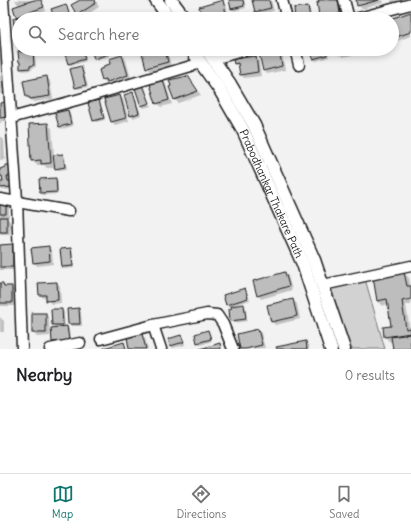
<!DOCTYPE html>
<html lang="en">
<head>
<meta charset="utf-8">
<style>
	:root { --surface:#fff; --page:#f6f6f6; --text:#202124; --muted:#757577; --line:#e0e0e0; --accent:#0f766e }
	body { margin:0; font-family:Delius,sans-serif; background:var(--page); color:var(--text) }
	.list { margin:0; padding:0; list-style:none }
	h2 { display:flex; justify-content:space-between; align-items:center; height:52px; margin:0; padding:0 16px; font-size:17px }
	h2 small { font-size:13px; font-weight:400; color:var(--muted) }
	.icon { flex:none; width:22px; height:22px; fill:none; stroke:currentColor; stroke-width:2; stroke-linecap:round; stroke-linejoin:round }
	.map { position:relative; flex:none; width:411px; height:349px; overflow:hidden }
	.search { position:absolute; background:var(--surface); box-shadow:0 2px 6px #0003; left:12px; right:12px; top:12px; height:44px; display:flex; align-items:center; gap:10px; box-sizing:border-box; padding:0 14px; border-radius:22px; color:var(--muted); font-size:15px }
	.sheet { height:124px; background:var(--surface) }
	nav { display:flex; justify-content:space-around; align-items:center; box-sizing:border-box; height:56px; border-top:1px solid var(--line); background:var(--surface); font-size:11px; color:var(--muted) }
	nav a { display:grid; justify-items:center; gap:2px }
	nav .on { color:var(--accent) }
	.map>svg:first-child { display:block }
</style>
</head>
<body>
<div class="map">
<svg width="411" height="349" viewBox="0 0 411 349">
	<rect width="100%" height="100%" fill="#f2f2f2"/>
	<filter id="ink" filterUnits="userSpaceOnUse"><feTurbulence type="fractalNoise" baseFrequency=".025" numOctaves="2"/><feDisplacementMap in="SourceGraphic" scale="8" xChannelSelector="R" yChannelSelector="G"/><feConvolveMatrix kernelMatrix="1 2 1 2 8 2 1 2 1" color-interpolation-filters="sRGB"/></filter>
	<g filter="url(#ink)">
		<polygon fill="#d2d2d2" stroke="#777" points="365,279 385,349 350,349 328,288"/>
		<g fill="#0003">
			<polygon points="15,0 41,0 43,3 46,11 33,16 42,16 45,19 19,19 19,44 17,42 14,19 19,19 17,16 19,6"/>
			<polygon points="81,0 95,0 99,7 82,18 72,6"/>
			<polygon points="230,0 244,0 246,8 234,11 232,9"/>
			<polygon points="253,0 271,0 274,11 266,13 272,19 252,19 261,16 256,11"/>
			<polygon points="319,0 343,0 344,18 323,19 320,16 318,3 320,3"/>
			<polygon points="357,0 382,0 383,3 362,9 358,5"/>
			<polygon points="391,0 411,0 396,7 392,4"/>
			<polygon points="222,2 226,5 230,19 204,19 201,8"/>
			<polygon points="308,7 310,9 311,19 296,19 295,9"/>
			<polygon points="411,13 411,36 397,41 393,37 392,33 392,20"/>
			<polygon points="0,45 2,45 7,68 0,69"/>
			<polygon points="73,49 83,49 86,61 71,66 69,64"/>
			<polygon points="92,49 107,49 110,56 97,61 95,58"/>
			<polygon points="142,49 167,49 171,66 150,71 147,68"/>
			<polygon points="311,49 327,49 329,57 316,61 313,59"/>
			<polygon points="338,49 357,49 358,54 343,57 339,53"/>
			<polygon points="364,49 375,49 366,51"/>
			<polygon points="278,50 282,53 285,70 267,74 264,70"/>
			<polygon points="32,52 35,54 36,67 32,68 32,70 23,71 21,68"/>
			<polygon points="122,56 126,60 131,79 111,85 109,82 106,83 103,79"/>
			<polygon points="255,57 259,61 261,76 244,78 241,75 239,67 235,64"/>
			<polygon points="81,67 83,69 88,87 78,89 76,87"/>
			<polygon points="0,76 2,76 6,79 7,89 2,89 3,94 0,94"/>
			<polygon points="47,77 50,81 53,99 34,102 31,100 27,97"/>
			<polygon points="187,77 201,95 178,103 175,99"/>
			<polygon points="163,82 166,85 172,104 161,107 157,103"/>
			<polygon points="143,86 145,88 151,106 144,108 142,106 136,88"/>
			<polygon points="133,94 135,96 141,115 133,118 131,116"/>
			<polygon points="120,96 123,99 129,121 115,125 112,122"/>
			<polygon points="98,101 101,104 105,120 96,122 94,120"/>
			<polygon points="4,103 8,107 9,121 2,121 0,124 0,104"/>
			<polygon points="68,111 70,114 73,126 62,129 59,126"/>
			<polygon points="47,124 52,128 54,156 63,155 65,157 67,169 58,170 56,168 47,168 44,165 37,165 32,161"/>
			<polygon points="0,136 4,139 5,159 0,160"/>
			<polygon points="12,168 12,178 9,178 13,189 3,190 1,188 4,183 3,178 0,176 0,170"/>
			<polygon points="55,179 58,182 58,194 43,195 41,193"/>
			<polygon points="0,204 6,205 9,208 9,217 6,217 11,222 10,235 2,235 0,233"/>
			<polygon points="12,245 16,249 17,270 0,270 0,246"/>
			<polygon points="48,247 52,251 53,264 37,266 34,262"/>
			<polygon points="71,249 73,252 74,268 65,269 62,267"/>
			<polygon points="285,273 288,276 292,290 261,299 258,295"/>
			<polygon points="404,273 409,278 411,287 411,305 406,305 410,330 411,329 411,349 394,349 393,341 390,342 385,337 384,328 392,327 388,304 382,306 377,301"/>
			<polygon points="57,283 60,286 61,303 51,304 47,298 43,298 40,295"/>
			<polygon points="0,284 3,284 7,287 11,287 15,291 15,306 0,306"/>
			<polygon points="245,289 247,292 250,300 229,307 227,304"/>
			<polygon points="293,300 297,304 300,319 275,325 272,321"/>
			<polygon points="243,305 246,308 247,321 234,323 231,321"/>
			<polygon points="79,309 81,312 82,326 71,326 69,324 68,310"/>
			<polygon points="62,310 64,312 65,327 67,327 69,329 70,342 55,344 53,341 56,328 53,325"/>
			<polygon points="45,314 49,318 50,336 37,337 33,333"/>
			<polygon points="0,317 4,321 4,332 0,332"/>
			<polygon points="258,330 261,333 265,348 242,349"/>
			<polygon points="208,331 210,334 212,341 201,345 198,342"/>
			<polygon points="142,335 145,338 148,349 130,349"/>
			<polygon points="181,336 183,338 185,345 173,348 171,346 169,340"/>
			<polygon points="305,342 309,346 309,349 278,349"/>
		</g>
		<g fill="#bdbdbd" stroke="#1c1c1c">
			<polygon points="34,0 41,0 44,7 16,17 13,7"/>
			<polygon points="80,0 95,0 96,3 77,15 71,5"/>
			<polygon points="223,0 227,18 203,19 199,7"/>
			<polygon points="229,0 243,0 244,6 231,9"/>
			<polygon points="252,0 269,0 271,8 255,12"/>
			<polygon points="318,0 338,0 340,14 319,16 317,2 319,2"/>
			<polygon points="356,0 379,0 357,6"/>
			<polygon points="66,4 71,19 55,19 51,9"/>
			<polygon points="308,6 310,18 295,19 294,8"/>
			<polygon points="411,12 411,32 393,38 392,19 390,19"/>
			<polygon points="268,14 270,19 248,19"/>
			<polygon points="42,15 43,19 19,19 19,43 16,43 13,18"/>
			<polygon points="70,49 82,49 85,59 68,64 64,51"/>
			<polygon points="91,49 106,49 108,54 94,59"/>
			<polygon points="141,49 165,49 168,62 146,68"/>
			<polygon points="276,49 279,49 282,66 263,71 259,53"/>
			<polygon points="310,49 326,49 327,55 313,59"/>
			<polygon points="337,49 354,49 355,51 338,54"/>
			<polygon points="20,50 20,52 33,51 34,65 30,66 30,68 20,69 20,62 19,62 18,51"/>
			<polygon points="122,55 128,75 107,82 106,79 102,80 99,70 104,68 104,66 110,64 109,59"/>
			<polygon points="256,56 258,72 240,75 238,63 234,64 233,59"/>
			<polygon points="81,66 86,85 75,88 70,69"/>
			<polygon points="47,76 50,96 30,99 29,97 26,97 23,81"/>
			<polygon points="188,76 198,91 174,100 169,87 171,86 169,80"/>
			<polygon points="163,80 169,100 156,104 150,84"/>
			<polygon points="143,85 150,103 141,106 135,88"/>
			<polygon points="133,92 139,113 130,116 124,95"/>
			<polygon points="120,95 126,118 111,122 104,99"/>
			<polygon points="99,100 104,118 93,121 88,103"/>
			<polygon points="5,102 6,117 0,118 0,103"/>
			<polygon points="68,110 71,124 59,127 55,113"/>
			<polygon points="48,123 51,163 41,164 41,160 31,161 29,124"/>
			<polygon points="63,154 65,167 55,169 53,155"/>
			<polygon points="5,165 11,165 10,176 7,176 8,181 11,181 11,187 0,188 0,182 3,182 2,176 0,176 0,169 5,167"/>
			<polygon points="56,178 57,192 40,193 39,179"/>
			<polygon points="0,203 6,204 6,214 0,214"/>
			<rect x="0" y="217" width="7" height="15"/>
			<polygon points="13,244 13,267 0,267 0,245"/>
			<polygon points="49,246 50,261 33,263 31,248"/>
			<polygon points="71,248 73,266 62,267 60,249"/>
			<polygon points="285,272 289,286 257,296 253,281"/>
			<polygon points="404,272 407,286 411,286 411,299 402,301 406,329 411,328 411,333 384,337 383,327 391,326 387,299 377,301 373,277"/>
			<polygon points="57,282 58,300 46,301 46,295 39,295 38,283"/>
			<polygon points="0,283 3,283 4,286 12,286 12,303 0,303"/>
			<polygon points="245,288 248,298 226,305 223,295"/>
			<polygon points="293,299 297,316 271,322 267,305"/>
			<polygon points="244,304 246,319 230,321 229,309 232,308 231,306"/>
			<polygon points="79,308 80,324 68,324 67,309"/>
			<polygon points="51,309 62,309 63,325 52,325"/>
			<rect x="32" y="313" width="14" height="20"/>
			<polygon points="67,326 69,340 52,342 51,328"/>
			<polygon points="258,329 262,345 246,349 240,349 237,334"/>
			<polygon points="208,330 211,339 197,343 195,334"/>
			<polygon points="142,334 146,349 129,349 127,337"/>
			<polygon points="410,334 411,349 393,349 391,337"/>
			<polygon points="181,335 184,342 170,346 168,339"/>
			<polygon points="306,341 307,349 277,349 276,347"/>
			<polygon points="124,342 126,349 104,349 104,348"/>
			<polygon points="220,343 221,349 200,349"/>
		</g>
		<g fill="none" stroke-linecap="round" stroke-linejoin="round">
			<g stroke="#1c1c1c" stroke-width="13">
				<g id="minor">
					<polyline points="3,0 17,200 22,349"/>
					<polyline points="282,0 287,19"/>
					<polyline points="344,0 349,19"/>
					<polyline points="355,19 411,4"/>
					<polyline points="295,49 299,65"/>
					<polyline points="213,59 250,49"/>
					<polyline points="11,118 80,99 201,63"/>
					<polyline points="0,199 69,211"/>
					<polyline points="323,285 411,266"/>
					<polyline points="153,325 161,349"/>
					<polyline points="101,339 153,325 207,314 217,315 223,324 233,349"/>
					<polyline points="50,349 80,343"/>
				</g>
			</g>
			<g stroke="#1c1c1c" stroke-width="15">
				<g id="major">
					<polyline points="156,0 170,19"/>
					<polyline points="171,0 185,19"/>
					<path id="s1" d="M191,49L220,90L243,130L303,264L331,349"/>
					<polyline points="206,49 230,84 254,125 314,260 344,349"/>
				</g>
			</g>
			<use href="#minor" stroke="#fff" stroke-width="10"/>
			<use href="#major" stroke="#fff" stroke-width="12"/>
		</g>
	</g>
	<g text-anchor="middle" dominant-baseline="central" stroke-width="3" stroke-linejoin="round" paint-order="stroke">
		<g font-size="11" fill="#1c1c1c" stroke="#fff">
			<text stroke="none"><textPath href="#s1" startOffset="166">Prabodhankar Thakare Path</textPath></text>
		</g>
	</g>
</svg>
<div class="search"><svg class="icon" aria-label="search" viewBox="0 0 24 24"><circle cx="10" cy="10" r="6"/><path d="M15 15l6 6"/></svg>Search here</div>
</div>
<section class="sheet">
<h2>Nearby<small>0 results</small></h2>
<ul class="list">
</ul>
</section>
<nav>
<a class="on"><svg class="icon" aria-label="map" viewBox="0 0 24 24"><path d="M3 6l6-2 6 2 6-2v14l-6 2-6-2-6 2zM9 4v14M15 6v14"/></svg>Map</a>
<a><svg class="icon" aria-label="directions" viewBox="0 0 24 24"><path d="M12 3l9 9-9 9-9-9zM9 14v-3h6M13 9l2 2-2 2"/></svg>Directions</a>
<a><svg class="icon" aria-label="saved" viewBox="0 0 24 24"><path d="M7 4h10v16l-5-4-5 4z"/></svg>Saved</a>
</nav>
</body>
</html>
